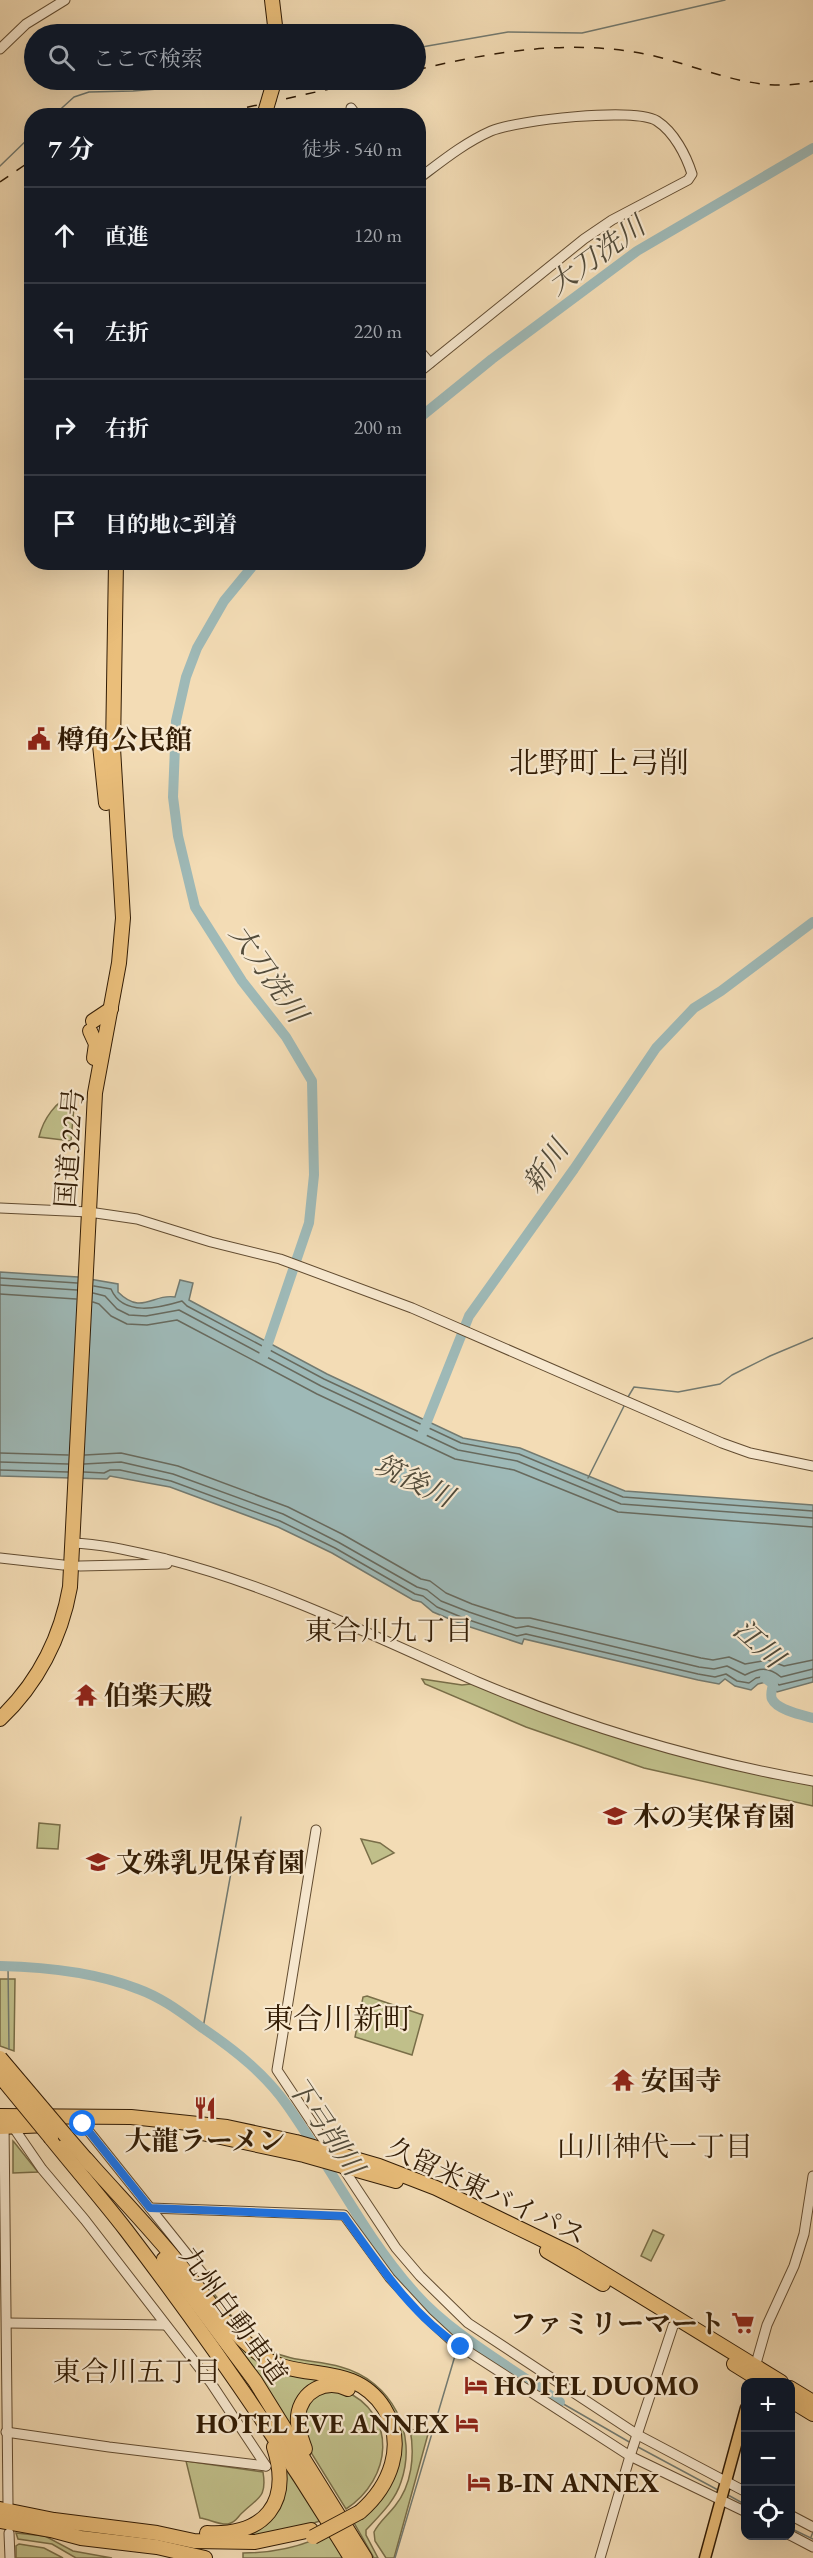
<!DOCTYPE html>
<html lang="ja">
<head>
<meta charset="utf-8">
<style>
	:root { --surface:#171b24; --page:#20242c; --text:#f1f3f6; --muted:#9ea1a6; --line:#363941 }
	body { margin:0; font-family:"EB Garamond","Noto Serif JP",serif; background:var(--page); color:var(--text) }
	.controls { position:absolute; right:18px; bottom:18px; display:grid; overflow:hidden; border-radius:12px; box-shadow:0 6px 24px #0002 }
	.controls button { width:54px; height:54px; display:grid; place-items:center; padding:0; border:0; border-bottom:2px solid var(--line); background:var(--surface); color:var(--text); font:30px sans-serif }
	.stop { position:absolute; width:18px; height:18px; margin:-14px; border:4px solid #1a73e8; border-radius:50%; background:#fff }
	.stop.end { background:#1a73e8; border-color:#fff; box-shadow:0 2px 6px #0008 }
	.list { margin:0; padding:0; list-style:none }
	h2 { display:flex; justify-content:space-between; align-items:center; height:78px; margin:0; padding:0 24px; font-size:26px }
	h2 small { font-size:20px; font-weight:400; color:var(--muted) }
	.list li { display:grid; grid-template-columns:39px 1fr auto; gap:18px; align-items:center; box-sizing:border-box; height:96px; padding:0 24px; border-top:2px solid var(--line) }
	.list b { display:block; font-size:22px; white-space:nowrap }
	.list em { font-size:20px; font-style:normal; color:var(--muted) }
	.icon { flex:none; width:33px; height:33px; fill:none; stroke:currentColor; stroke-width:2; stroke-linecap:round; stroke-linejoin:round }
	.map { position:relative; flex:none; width:813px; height:2558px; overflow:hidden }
	.search { position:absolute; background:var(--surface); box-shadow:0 6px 24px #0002; left:24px; top:24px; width:402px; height:66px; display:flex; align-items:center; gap:15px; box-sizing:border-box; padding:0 21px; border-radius:33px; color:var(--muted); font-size:22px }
	.panel { position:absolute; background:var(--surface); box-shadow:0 6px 24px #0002; left:24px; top:108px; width:402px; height:462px; border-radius:24px }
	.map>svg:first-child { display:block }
</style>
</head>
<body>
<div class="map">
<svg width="813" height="2558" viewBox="0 0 813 2558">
	<rect width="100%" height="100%" fill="#f3dcb5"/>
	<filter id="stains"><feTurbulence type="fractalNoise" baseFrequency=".00333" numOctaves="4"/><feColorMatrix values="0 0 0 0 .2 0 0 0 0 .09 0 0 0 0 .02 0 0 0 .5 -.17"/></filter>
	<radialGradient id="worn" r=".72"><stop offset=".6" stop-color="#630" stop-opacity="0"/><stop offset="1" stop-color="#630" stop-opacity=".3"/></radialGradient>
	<g fill="#c0bf8a" stroke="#796e48" stroke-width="1.5">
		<path d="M75,1095L71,1141L39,1137C43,1120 56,1099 75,1095Z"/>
		<polygon points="422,1679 462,1685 479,1683 552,1714 813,1784 813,1806 644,1768 526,1727 425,1684"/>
		<polygon points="39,1823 60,1825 58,1849 37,1848"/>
		<polygon points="361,1839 380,1843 394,1853 372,1864"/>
		<polygon points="0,1979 15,1979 14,2051 0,2046"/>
		<polygon points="367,1996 423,2015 412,2055 355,2037 363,1997"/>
		<polygon points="13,2141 14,2142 38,2172 13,2173"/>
		<polygon points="653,2230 664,2235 651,2261 641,2256"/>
		<path d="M212,2294L215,2295C231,2314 246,2339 269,2350C292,2362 317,2360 341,2367C392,2381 418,2433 401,2482C395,2501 380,2515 366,2530V2535L378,2558H374L353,2521L398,2448L376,2392L291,2364L260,2349L209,2297Z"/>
		<polygon points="215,2317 241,2345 336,2379 308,2389 297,2438"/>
		<path d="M343,2390C399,2414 392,2479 346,2509L307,2446L301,2427L307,2400L320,2391Z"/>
		<path d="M410,2429L428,2434L394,2558H386L375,2541L374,2532C379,2522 388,2515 395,2506C412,2485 415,2455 410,2429Z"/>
		<path d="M283,2459L322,2520C297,2529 269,2541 243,2535L262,2526Z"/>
		<path d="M186,2461L263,2472C267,2497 259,2497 243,2512C237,2517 237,2522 228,2524C219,2525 209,2519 200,2518Z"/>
		<polygon points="16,2533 45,2536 73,2551 112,2558 76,2558 52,2544 18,2539"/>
		<path d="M329,2533L345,2558H243V2553C273,2553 302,2547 329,2533Z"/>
		<polygon points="19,2544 44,2548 63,2558 16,2558 16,2546"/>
	</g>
	<path fill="#9eb9b7" stroke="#737a70" stroke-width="1.5" d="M0,1272L78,1277L118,1284V1292C142,1316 153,1293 175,1297L180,1280L193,1283L189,1300L327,1374L463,1438L520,1448L625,1491L813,1505V1682L777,1692L766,1682L758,1684L751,1690L735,1686L725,1679L719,1684L698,1680L524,1639L522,1644L464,1625L433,1612L421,1602L413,1600L332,1553L278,1527L170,1487L110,1476L107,1479L0,1476Z"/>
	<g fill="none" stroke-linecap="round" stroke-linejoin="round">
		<g stroke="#686a5e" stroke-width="1.5">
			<polyline points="0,1278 77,1283"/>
			<polyline points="0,1285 77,1290"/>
			<path d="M94,1286L111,1289C123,1317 159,1308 182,1301L187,1306L324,1379L461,1443L519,1454L623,1497L813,1511"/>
			<polyline points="93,1293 105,1296 117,1309 129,1315 146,1316 179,1310 321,1386 458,1450 517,1461 621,1504 813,1518"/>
			<polyline points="0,1294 76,1299"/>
			<polyline points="93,1302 99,1304 111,1316 127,1324 147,1325 177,1320 317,1394 455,1459 514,1470 618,1512 813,1527"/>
			<polyline points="0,1453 68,1455"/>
			<polyline points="85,1455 121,1453 178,1466 288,1507 342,1534 421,1579 430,1581 446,1593 472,1604 516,1618 530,1618 701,1658 713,1660 729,1657 745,1664 768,1660 784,1666 813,1660"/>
			<polyline points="0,1462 68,1464"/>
			<path d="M84,1464L121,1462L173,1474L283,1514L338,1542L417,1587L427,1590L441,1601L469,1612L516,1628L528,1626L699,1667L714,1669L727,1666L745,1675C759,1668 768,1666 781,1677L813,1669"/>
			<polyline points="0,1470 68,1472"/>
			<polyline points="84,1472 104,1473 110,1470 120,1470 171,1481 280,1521 335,1548 415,1594 423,1596 437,1607 466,1619 517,1636 526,1634 698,1674 715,1677 726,1674 737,1681 749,1683 756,1678 767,1676 779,1685 813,1677"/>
		</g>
		<g stroke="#737a70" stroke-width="1.5">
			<polyline points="416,48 508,32 582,33 725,0"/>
			<polyline points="53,116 74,97 89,92 133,91 268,80"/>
			<polyline points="0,166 32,135"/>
			<polyline points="628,1397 634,1387 678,1392 720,1384 732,1375 770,1356 813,1338"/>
			<polyline points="588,1478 625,1404"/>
			<polyline points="8,1966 9,2049"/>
			<polyline points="203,2028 241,1817"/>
			<polyline points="459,2341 461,2333"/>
			<polyline points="560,2402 631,2443"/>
			<polyline points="638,2447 718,2490"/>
			<polyline points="728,2495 746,2505"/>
			<polyline points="790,2528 813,2539"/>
			<polyline points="811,2537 813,2532"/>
			<polyline points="395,2558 457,2349"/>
		</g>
		<g stroke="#9eb9b7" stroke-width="10">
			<polyline points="418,419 492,359 637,251 813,148"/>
			<polyline points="256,562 224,601 197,648 186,677 176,721 173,797 178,836 195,907 242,981 286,1037 312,1081 314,1175 309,1223 264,1355"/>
			<polyline points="422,1434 469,1316 574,1169 656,1048 694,1008 721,991 813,922"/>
			<path d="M765,1678L773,1684C772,1689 770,1695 772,1699C777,1710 802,1715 813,1718"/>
			<path d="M0,1966C46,1967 95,1972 138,1989C163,1998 183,2014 204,2029C236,2051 265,2074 287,2105C331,2167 364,2236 415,2293C452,2335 514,2369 560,2402"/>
		</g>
		<g stroke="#624c31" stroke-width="11">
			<g id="minor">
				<polyline points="0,49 26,24 65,0"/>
				<polyline points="351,108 357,116"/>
				<path d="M418,179C442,161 464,143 491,131C517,120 635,107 657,121C674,132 686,155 692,174L688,180L612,220L584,239L418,373"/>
				<polyline points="418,349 430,363"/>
				<polyline points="0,1208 89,1212 137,1219 211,1242 280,1259 412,1308 722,1443 750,1453 813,1466"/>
				<path d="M72,1543C104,1544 135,1552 166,1559C276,1587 375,1637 478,1682C585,1727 699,1761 813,1781"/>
				<polyline points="0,1558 63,1565"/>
				<polyline points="80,1566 167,1564"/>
				<polyline points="316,1830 277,2070 333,2154"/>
				<polyline points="4,2123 8,2504"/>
				<polyline points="11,2124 42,2169 85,2220 211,2383 266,2466"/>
				<polyline points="83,2124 214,2288"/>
				<polyline points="341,2165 396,2248 420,2276 468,2323 638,2435 746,2492"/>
				<polyline points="150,2208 344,2215 390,2278 426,2317 452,2341 630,2456 746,2512"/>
				<polyline points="7,2323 165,2325"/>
				<polyline points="755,2367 767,2325 794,2266 804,2234 813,2176"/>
				<polyline points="6,2432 109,2447 266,2466"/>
				<polyline points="790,2515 813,2527"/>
				<polyline points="9,2533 10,2558"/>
				<polyline points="790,2535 813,2547"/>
				<polyline points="600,2558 630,2456 673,2326"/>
			</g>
		</g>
		<g stroke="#321c05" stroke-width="13">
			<polyline id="major" points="705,2558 746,2408"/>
		</g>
		<g stroke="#321c05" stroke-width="16">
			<g id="highway">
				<polyline points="272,0 276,34"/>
				<polyline points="99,735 106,803"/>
				<polyline points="93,1021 111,1009"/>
				<polyline points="90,1031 96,1044 94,1058"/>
				<path d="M0,1719C37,1684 61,1638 70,1587L95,1093L119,963L123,918L113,748L116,562"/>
				<polyline points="0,2116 131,2117 227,2127 296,2142 379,2166 436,2188 574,2255 781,2382"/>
				<polyline points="0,2127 49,2125"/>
				<polyline points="202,2133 304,2155 396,2181"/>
				<polyline points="66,2136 91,2165"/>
				<path d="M51,2138C76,2169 102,2199 126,2230C206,2335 282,2445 351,2558"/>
				<path d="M86,2159C117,2194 150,2228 180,2265C206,2297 230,2334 265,2358C301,2382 354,2361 384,2408C407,2445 390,2486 360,2512"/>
				<polyline points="547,2251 603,2284"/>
				<polyline points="164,2259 255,2381 365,2558"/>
				<polyline points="734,2364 763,2382"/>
				<polyline points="790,2388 813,2402"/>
				<polyline points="790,2400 813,2414"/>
				<path d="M305,2449C301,2438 297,2427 298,2416C301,2391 326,2378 348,2389"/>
				<polyline points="0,2509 54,2520 157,2533 194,2541 255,2542 311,2530"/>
				<polyline points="0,2521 51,2530 81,2538 157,2547 205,2558"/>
				<path d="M207,2533C265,2536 292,2503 274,2447"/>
			</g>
		</g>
		<use href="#minor" stroke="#f7e8cf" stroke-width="9"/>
		<use href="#major" stroke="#eabe7a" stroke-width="10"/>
		<use href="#highway" stroke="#eabe7a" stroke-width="14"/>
		<g stroke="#321c05" stroke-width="1.5" stroke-dasharray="10 10" stroke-linecap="butt">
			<path d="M416,70C487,53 560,40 634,52C693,61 752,97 813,81"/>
			<polyline points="208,116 370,80"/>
			<polyline points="0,182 32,160"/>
		</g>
		<g stroke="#321c05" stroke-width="16" stroke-linecap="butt">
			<g id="highway-bridge">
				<polyline points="264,116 274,82"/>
				<polyline points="0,2058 66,2136"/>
				<polyline points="0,2076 51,2138"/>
				<polyline points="313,2537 360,2512"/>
			</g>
		</g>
		<use href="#highway-bridge" stroke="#eabe7a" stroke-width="14"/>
	</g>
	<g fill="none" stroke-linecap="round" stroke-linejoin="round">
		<path stroke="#1a73e8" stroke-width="8" d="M83,2124L150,2208L344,2216C377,2262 412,2316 461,2347"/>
	</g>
	<defs>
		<g id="civic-bare" transform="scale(1.8)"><path d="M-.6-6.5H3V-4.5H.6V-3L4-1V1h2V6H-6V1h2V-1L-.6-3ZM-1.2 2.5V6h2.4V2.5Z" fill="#8f2418" stroke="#f7e8cf" stroke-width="2.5" paint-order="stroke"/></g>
		<g id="temple-bare" transform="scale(1.8)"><path d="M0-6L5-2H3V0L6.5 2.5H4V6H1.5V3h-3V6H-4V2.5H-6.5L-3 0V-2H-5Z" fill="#8f2418" stroke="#f7e8cf" stroke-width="2.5" paint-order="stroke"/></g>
		<g id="school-bare" transform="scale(1.8)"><path d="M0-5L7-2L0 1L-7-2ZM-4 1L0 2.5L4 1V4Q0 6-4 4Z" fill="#8f2418" stroke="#f7e8cf" stroke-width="2.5" paint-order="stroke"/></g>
		<g id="restaurant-bare" transform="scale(1.8)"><path d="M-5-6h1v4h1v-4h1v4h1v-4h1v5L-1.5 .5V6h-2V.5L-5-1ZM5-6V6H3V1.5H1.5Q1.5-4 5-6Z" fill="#8f2418" stroke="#f7e8cf" stroke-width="2.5" paint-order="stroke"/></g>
		<g id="supermarket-bare" transform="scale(1.8)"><path d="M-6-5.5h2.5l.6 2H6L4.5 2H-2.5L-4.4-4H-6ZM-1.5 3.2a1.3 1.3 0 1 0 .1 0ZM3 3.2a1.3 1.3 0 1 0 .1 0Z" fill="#8f2418" stroke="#f7e8cf" stroke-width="2.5" paint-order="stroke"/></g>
		<g id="hotel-bare" transform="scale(1.8)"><path d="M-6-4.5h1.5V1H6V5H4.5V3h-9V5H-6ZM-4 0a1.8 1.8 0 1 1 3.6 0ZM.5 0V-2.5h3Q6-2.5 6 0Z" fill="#8f2418" stroke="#f7e8cf" stroke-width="2.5" paint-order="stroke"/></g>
	</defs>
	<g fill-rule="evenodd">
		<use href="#civic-bare" x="39" y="739"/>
		<use href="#temple-bare" x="86" y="1695"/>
		<use href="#school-bare" x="615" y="1816"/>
		<use href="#school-bare" x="98" y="1862"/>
		<use href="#temple-bare" x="623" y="2080"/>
		<use href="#restaurant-bare" x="205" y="2108"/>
		<use href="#supermarket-bare" x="743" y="2323"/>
		<use href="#hotel-bare" x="476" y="2385"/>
		<use href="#hotel-bare" x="467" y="2423"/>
		<use href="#hotel-bare" x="479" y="2482"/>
	</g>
	<g text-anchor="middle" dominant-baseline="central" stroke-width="4.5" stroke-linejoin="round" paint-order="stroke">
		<g font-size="27" font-weight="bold" fill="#321c05" stroke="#f7e8cf" text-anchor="start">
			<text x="57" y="739">樽角公民館</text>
			<text x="104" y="1695">伯楽天殿</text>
			<text x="633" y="1816">木の実保育園</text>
			<text x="116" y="1862">文殊乳児保育園</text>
			<text x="641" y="2080">安国寺</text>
			<text x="205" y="2140" text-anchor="middle">大龍ラーメン</text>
			<text x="725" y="2323" text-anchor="end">ファミリーマート</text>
			<text x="494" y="2385">HOTEL DUOMO</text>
			<text x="449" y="2423" text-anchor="end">HOTEL EVE ANNEX</text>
			<text x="497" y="2482">B-IN ANNEX</text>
		</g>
		<g font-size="27" fill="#321c05" stroke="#f7e8cf">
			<text transform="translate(69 1148) rotate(-86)">国道322号</text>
			<text transform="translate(487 2191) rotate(25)">久留米東バイパス</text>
			<text transform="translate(234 2315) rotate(54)">九州自動車道</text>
		</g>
		<g font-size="28" font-style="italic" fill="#524b3a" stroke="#f7e8cf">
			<text transform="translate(596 255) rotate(-36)">大刀洗川</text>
			<text transform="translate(269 973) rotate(55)">大刀洗川</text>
			<text transform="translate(545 1166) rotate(-55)">新川</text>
			<text transform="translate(414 1480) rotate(26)">筑後川</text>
			<text transform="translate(759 1643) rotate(42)">江川</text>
			<text transform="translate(326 2126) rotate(56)">下弓削川</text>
		</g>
		<g font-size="28" fill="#321c05" stroke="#f7e8cf">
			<text x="389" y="1630">東合川九丁目</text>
			<text x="655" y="2146">山川神代一丁目</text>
			<text x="137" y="2371">東合川五丁目</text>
		</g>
		<g font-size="30" fill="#321c05" stroke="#f7e8cf">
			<text x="599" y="762">北野町上弓削</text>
			<text x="338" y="2018">東合川新町</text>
		</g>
	</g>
	<rect width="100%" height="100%" filter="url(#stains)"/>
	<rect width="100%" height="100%" fill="url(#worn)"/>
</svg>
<div class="controls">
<button>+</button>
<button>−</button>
<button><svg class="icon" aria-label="locate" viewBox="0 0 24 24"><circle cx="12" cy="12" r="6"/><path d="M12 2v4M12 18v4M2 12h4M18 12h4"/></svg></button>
</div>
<div class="stop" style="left:83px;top:2124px"></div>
<div class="stop end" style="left:461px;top:2347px"></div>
<div class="search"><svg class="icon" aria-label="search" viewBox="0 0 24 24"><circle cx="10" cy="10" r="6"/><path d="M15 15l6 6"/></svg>ここで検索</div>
<section class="panel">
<h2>7 分<small>徒歩 · 540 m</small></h2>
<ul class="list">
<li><svg class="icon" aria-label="ahead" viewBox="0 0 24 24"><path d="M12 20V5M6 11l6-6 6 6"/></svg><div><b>直進</b></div><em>120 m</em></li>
<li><svg class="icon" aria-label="left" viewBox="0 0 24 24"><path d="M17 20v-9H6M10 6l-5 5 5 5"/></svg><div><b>左折</b></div><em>220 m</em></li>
<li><svg class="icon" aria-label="right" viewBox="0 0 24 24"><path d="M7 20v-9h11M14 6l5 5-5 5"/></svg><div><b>右折</b></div><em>200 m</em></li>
<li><svg class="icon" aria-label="arrive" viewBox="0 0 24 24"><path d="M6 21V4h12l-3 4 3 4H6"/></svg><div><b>目的地に到着</b></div></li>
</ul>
</section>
</div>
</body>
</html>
